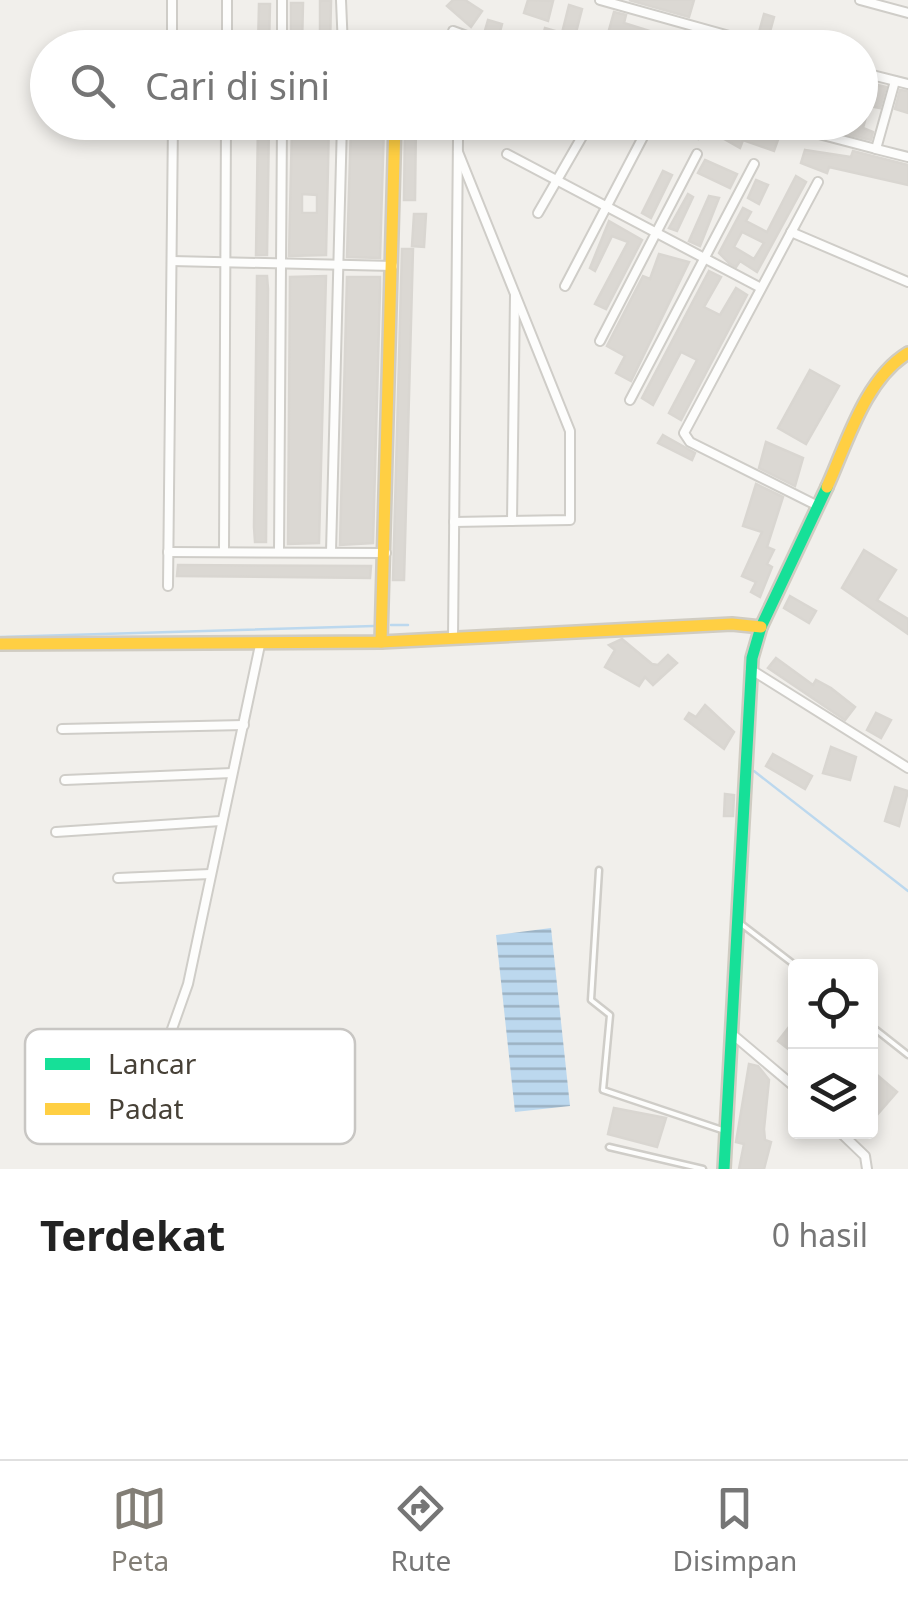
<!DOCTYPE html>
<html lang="id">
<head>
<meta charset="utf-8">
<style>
	:root { --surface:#fff; --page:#f2f2f2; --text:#222; --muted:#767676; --line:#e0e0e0; --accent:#827e76 }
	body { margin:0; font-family:"Noto Sans",sans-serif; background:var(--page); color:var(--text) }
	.controls { position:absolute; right:30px; bottom:30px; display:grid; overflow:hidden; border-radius:10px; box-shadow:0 5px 15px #0003 }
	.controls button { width:90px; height:90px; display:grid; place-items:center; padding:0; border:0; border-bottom:2px solid var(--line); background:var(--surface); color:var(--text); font:50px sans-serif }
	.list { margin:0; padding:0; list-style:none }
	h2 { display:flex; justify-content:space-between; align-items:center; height:130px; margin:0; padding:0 40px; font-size:42px }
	h2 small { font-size:32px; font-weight:400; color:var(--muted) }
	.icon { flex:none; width:55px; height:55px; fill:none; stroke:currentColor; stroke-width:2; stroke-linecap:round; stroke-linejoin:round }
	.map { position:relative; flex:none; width:908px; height:1169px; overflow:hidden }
	.search { position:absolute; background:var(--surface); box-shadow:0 5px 15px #0003; left:30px; right:30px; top:30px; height:110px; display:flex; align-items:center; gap:25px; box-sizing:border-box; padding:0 35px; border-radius:55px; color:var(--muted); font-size:38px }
	.sheet { height:290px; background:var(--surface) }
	nav { display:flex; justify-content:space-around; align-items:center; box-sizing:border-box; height:140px; border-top:2px solid var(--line); background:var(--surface); font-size:28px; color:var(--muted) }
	nav a { display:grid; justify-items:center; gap:5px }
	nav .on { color:var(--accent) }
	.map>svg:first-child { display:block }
</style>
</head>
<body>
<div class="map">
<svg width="908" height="1169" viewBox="0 0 908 1169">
	<defs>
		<pattern id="water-rules" width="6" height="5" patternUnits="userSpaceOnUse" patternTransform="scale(2.5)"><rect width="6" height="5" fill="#bcd8ee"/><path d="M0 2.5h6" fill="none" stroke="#9bb1c2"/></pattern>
	</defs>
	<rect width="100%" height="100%" fill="#f1efeb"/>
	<polygon fill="url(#water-rules)" points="551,928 570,1106 515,1112 496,935"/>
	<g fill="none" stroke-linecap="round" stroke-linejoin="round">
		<g stroke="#bcd8ee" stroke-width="2.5">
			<polyline points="391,625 408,625"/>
			<polyline points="0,637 374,626"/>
			<polyline points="754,771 908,891"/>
		</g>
	</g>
	<g fill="#dbd8d3" stroke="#d9d6d1" stroke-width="2.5" fill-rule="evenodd">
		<polygon points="453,0 465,0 482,11 471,27 447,6"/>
		<polygon points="528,0 553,1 548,21 524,13"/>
		<polygon points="629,0 694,0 689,17"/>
		<polygon points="320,1 331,1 330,48 320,48"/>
		<polygon points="291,3 303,3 302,46 291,46"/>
		<polygon points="259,4 270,4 269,48 258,48"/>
		<polygon points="569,5 582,9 572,48 539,48 545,28 562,33"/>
		<polygon points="614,12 626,15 624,23 659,34 687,36 713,48 604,48"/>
		<polygon points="764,14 774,17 768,39 758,36"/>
		<polygon points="488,20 502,24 498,39 484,34"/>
		<polygon points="860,81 886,87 880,108 869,106 863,128 873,132 871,140 846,134 850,122 860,122"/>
		<polygon points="900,90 908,91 908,113 895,109"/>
		<path d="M318,122H329L326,255L289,256L292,126ZM302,194L317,195V213H302Z"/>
		<polygon points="405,122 416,122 415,200 404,200"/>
		<polygon points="669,122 737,122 780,134 774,151 743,140 740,148 717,135 700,131 698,139 685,135 687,130"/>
		<polygon points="258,123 269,123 267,255 256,255"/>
		<polygon points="384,125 380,258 347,257 351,126"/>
		<polygon points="805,150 851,157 853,151 908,165 908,185 829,167 827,173 801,163"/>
		<polygon points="705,160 737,174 730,188 698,173"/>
		<polygon points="663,171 672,175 651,218 642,213"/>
		<path d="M796,176L806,182L757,272L740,261L736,267L729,263L719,253L743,208L751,212L746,221L767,232ZM742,232L764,243L754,259L734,247Z"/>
		<polygon points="756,180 768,185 759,204 748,198"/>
		<polygon points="688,194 693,197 677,231 669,228"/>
		<polygon points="709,196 719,198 700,246 689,241"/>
		<polygon points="414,214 426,214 424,247 412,246"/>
		<polygon points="609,221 642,240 606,309 595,304 628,242 612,236 595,271 590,268"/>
		<polygon points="402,249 413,249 404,580 393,580"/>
		<polygon points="659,254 689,262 631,381 616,373 625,356 607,346 643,276 650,279"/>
		<polygon points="709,271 721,277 704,307 720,315 736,288 747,295 681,420 669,413 697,360 681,352 653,405 642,398"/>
		<polygon points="257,276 267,276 268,289 266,542 255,542 254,527"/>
		<polygon points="326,276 319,543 288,544 290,277"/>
		<polygon points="347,277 380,277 380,289 373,543 340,545"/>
		<polygon points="810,370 839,386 806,444 778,428"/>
		<polygon points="663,435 695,453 692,460 658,443"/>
		<polygon points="766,442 803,458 795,486 759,468"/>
		<polygon points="756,484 783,497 767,547 774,550 767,564 772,567 760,597 751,592 756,582 742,576 762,532 743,526"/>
		<polygon points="864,550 896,570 877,600 908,619 908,634 842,588"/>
		<polygon points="178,565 371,566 370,578 177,576"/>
		<polygon points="790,596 816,611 809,623 784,608"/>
		<polygon points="622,639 652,664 658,665 668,655 677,663 653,685 645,677 639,686 605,667 615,650 609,645"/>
		<polygon points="776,658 813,685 816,680 831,688 855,707 845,720 768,668"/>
		<polygon points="705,705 734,732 724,749 685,719 689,713 696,717"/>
		<polygon points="876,713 891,720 881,738 867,730"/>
		<polygon points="831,747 856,757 850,780 823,773"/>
		<polygon points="773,754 812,776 805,789 766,766"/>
		<polygon points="895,787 908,791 899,826 885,821"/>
		<polygon points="725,794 734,795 733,816 724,816"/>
		<polygon points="796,1018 796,1055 778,1041"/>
		<polygon points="749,1064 758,1066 769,1080 764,1129 765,1140 771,1142 764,1169 739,1169 744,1144 736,1142"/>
		<polygon points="870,1069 897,1092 870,1123"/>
		<polygon points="614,1108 666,1118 657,1147 608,1134"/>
	</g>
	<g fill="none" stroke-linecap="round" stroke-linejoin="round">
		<g stroke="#cfcdc8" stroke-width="9">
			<g id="lane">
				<polyline points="599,870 591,1000 610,1015 603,1090 722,1130"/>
				<polyline points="740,923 796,966"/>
				<polyline points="870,1025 908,1055"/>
				<polyline points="609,1147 703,1169"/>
			</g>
		</g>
		<g stroke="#cfcdc8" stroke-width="12">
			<g id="street">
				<polyline points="172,0 172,48"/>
				<polyline points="341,0 343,48"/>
				<polyline points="600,0 772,48"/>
				<polyline points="860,0 908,13"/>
				<polyline points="453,31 499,48"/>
				<polyline points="227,48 227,0"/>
				<polyline points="282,48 282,0"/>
				<polyline points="860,72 908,84"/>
				<polyline points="773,122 876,149 895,81"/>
				<polyline points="876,149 908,157"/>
				<polyline points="507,154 761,288"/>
				<polyline points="538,213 587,128"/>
				<polyline points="791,232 908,282"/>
				<polyline points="172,261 393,266"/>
				<polyline points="565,286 643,137"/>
				<polyline points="600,341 697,154"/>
				<polyline points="630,400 754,164"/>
				<polyline points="816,505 690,442 684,433 818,182"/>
				<polyline points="512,521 515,295"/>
				<polyline points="454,522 570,520 570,431 458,152"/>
				<polyline points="224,550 226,122"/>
				<polyline points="279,551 282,122"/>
				<polyline points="168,552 386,553"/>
				<polyline points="331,552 342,122"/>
				<polyline points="168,586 173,122"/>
				<polyline points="453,638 458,139"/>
				<polyline points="750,669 908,768"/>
				<polyline points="62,729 244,725"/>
				<polyline points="65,780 232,773"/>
				<polyline points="56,832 221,821"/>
				<polyline points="118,878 210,874"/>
				<polyline points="732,1034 796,1088"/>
				<polyline points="840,1132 865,1156 867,1169"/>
				<polyline points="134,1136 188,984 260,645"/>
			</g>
		</g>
		<g stroke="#d0ccc2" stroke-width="16">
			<polyline id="fast" points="724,1169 752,658 761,627 827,487"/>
		</g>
		<g stroke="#d0ccc2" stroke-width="16">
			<g id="slow">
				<path d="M827,487C847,443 865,379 908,353"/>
				<polyline points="381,642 395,122"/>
				<polyline points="0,644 381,642 732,624 761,627"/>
			</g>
		</g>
		<use href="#lane" stroke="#fdfdfc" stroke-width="4"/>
		<use href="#street" stroke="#fdfdfc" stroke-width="8"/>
		<use href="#fast" stroke="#16e098" stroke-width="11"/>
		<use href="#slow" stroke="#ffcf43" stroke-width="11"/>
	</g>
	<rect x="25" y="1029" width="330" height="115" rx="15" fill="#fff" stroke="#c8c6c3" stroke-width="2.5"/>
	<rect x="45" y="1058" width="45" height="12" fill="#16e098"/>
	<rect x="45" y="1103" width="45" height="12" fill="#ffcf43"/>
	<g font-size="28" fill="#474137">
		<text x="108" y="1074">Lancar</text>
		<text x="108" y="1119">Padat</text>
	</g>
</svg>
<div class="controls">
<button><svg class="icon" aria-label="locate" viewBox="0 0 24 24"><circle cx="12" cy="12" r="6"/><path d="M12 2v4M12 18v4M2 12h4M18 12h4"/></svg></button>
<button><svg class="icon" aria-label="layers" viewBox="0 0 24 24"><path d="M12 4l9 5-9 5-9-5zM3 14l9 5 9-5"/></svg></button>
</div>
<div class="search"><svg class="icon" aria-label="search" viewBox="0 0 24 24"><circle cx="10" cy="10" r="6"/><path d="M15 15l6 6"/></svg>Cari di sini</div>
</div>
<section class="sheet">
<h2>Terdekat<small>0 hasil</small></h2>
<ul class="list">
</ul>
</section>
<nav>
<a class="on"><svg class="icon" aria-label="map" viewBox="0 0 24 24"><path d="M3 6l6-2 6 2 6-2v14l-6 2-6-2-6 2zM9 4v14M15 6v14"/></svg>Peta</a>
<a><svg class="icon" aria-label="directions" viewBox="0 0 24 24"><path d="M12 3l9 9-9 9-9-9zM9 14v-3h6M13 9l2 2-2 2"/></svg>Rute</a>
<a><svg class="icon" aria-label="saved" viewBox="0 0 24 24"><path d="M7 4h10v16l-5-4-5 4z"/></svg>Disimpan</a>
</nav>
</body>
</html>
